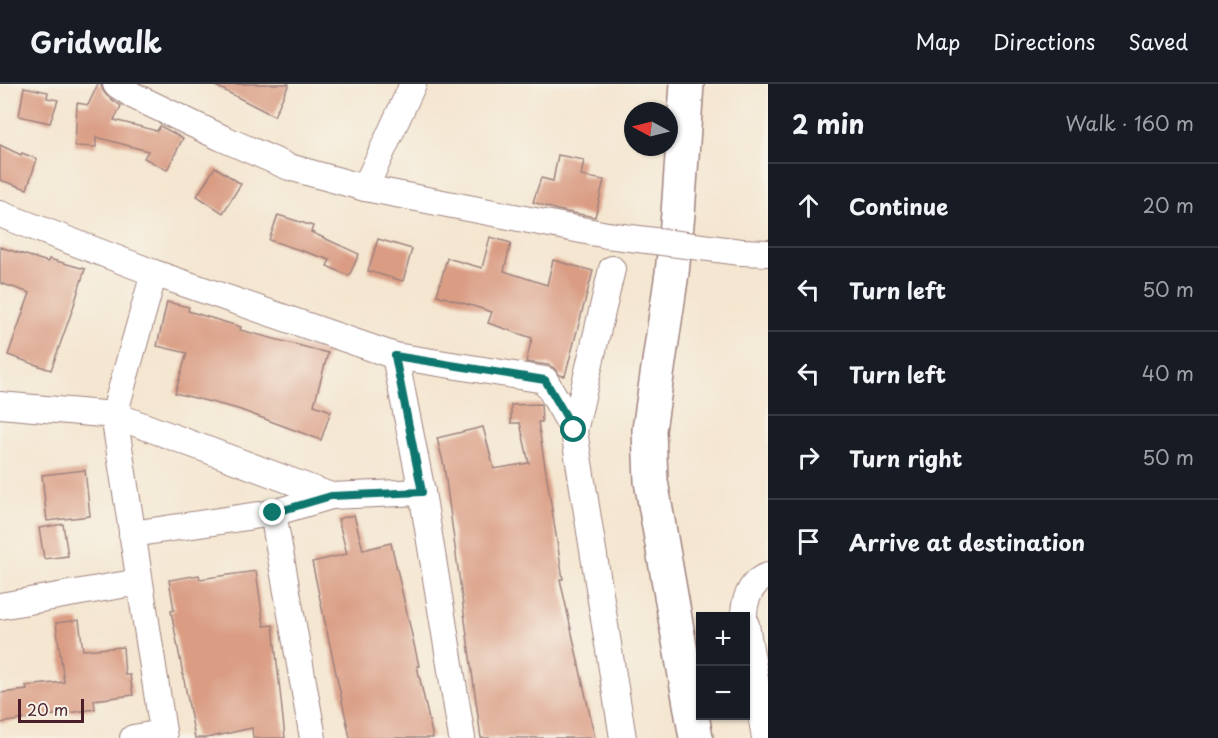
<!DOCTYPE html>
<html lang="en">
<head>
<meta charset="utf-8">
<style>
	:root { --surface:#171b24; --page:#242831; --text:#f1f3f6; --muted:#9ea1a6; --line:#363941 }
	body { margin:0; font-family:"Playpen Sans",sans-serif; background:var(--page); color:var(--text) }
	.controls { position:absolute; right:18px; bottom:18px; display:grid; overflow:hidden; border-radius:0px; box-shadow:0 2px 4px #0004 }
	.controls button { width:54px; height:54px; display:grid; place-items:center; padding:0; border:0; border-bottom:2px solid var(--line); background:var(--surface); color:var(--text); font:30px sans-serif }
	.compass { position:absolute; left:624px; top:18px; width:54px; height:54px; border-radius:50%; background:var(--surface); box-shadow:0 2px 4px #0004; rotate:277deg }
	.scale { position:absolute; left:18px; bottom:15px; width:66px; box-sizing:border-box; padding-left:6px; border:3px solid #4a1f2b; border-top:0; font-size:16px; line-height:21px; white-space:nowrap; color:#4a1f2b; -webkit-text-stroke:4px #f7f3e8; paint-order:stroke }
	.stop { position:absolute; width:18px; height:18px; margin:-14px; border:4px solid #0f766e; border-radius:50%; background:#fff }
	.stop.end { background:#0f766e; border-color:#fff; box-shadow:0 2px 6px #0008 }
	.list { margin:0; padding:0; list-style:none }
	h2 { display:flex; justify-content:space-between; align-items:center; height:78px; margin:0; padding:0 24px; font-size:26px }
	h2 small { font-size:20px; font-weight:400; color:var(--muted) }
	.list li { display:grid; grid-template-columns:39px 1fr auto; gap:18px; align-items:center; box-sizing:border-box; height:84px; padding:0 24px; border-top:2px solid var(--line) }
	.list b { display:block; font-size:22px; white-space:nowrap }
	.list em { font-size:20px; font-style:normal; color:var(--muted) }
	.icon { flex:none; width:33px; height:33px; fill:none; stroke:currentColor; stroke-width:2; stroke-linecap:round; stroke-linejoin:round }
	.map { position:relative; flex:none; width:768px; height:654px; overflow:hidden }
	header { display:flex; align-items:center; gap:36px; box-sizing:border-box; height:84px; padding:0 30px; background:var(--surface); border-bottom:2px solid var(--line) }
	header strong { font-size:28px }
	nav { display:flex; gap:33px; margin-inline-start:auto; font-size:21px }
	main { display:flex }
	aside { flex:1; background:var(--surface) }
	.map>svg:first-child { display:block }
</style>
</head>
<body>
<header>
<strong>Gridwalk</strong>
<nav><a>Map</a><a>Directions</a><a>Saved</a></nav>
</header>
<main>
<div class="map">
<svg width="768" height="654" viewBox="0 0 768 654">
	<rect width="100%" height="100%" fill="#f7f3e8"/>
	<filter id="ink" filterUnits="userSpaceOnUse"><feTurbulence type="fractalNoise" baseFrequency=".0167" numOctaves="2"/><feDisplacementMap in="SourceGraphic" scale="12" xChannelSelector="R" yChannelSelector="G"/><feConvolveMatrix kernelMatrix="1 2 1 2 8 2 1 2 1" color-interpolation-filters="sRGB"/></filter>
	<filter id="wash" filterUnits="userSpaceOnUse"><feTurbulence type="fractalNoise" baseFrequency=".008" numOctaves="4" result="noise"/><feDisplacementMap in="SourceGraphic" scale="24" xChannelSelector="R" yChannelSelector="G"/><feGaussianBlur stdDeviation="1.35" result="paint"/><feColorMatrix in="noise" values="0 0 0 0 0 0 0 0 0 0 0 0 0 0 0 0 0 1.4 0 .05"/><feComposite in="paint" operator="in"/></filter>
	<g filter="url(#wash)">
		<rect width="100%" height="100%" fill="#f4e6d0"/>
		<g id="blocks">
			<g fill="#da9d84">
				<polygon points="98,0 101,0 103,7 107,12 121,22 114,36 157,47 160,42 183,54 167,86 144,74 148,67 96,53 96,63 75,62 77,19 88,21"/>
				<polygon points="212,0 289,0 274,32"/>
				<polygon points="24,3 48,8 47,14 58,16 50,39 19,32"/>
				<polygon points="0,61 21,71 22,69 37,75 27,105 0,96"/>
				<polygon points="558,71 584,76 581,92 604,96 595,133 557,126 533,118 541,94 553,97"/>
				<polygon points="215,83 241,100 223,129 197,112"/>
				<polygon points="278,131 313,142 311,148 359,170 349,192 327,182 330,176 269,156"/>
				<polygon points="490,153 511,159 504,187 547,201 553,176 593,187 565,292 559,291 554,284 548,281 526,278 532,254 488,239 492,228 437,211 447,174 482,184"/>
				<polygon points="378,155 412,165 403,197 368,187"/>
				<polygon points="0,163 48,178 49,175 85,185 73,224 51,286 8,271 30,209 0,199"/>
				<polygon points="167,218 189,223 188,227 241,243 240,246 328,269 314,321 331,327 321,356 238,325 175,309 187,269 157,262"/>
				<polygon points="541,320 542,338 538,338 563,495 560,495 595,654 481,654 444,382 437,354 483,343 494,385 529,379 520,339 511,339 511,321"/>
				<polygon points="85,386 90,432 47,437 42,391"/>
				<polygon points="354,431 363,466 391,459 419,582 417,582 433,654 350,654 312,478 347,470 338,435"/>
				<polygon points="63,440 68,472 44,475 39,444"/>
				<polygon points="256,487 264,542 273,541 285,654 253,654 252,644 207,654 195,654 171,527 174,526 169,496 199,491 200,495"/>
				<polygon points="79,536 83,566 123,563 125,591 130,591 133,611 94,616 95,625 0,639 0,609 27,606 26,602 64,598 56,539"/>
			</g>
		</g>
	</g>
	<g filter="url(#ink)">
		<use href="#blocks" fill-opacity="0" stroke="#9f827e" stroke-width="1.5"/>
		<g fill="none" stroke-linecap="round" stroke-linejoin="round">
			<g stroke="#9f827e" stroke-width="28">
				<g id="street">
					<polyline points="116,0 134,12 222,54 289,83 365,104 607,151"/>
					<polyline points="365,104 413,0"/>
					<polyline points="0,130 154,189 395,272 545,296 574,347 623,654"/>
					<polyline points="741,168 768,169"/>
					<polyline points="154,189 114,331 164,654"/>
					<polyline points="395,272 422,408 462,654"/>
					<polyline points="0,321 114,331 331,412"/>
					<polyline points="574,347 612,185"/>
					<polyline points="273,429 313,654"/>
					<polyline points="132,450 273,429 331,412 422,408"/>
					<polyline points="0,522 139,498"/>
					<path d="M744,532C744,516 751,497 768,492"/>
					<polyline points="746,541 765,654"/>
					<polyline points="133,654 163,649"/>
				</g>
			</g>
			<g stroke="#9f827e" stroke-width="36">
				<polyline id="secondary" points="687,0 678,130 672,189 649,346 651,397 696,654"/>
			</g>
			<use href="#street" stroke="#fff" stroke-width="26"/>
			<use href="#secondary" stroke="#fff" stroke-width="33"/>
			<g stroke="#9f827e" stroke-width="28" stroke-linecap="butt">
				<polyline id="street-bridge" points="607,151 741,168"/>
			</g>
			<use href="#street-bridge" stroke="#fff" stroke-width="26"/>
		</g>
	</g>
	<g fill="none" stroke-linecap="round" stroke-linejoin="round" filter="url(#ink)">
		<polyline stroke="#0f766e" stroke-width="8" points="273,429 331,412 422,408 395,272 545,296 574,346"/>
	</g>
</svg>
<div class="controls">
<button>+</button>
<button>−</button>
</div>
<svg class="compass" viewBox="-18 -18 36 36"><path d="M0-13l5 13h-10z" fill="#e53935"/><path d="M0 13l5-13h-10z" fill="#9ea1a6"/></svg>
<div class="scale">20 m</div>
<div class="stop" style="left:574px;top:346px"></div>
<div class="stop end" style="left:273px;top:429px"></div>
</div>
<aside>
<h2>2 min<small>Walk · 160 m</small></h2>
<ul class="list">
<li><svg class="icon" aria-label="ahead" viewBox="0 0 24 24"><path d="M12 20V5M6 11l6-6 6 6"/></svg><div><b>Continue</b></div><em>20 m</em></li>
<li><svg class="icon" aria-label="left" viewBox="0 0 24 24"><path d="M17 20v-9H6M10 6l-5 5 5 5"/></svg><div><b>Turn left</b></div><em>50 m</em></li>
<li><svg class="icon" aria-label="left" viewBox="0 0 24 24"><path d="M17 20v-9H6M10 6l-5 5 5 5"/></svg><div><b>Turn left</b></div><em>40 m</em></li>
<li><svg class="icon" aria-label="right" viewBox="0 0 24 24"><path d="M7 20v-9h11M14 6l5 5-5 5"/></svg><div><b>Turn right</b></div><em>50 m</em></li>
<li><svg class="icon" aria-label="arrive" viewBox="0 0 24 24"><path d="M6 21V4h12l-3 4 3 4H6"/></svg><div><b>Arrive at destination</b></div></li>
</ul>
</aside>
</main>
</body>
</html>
